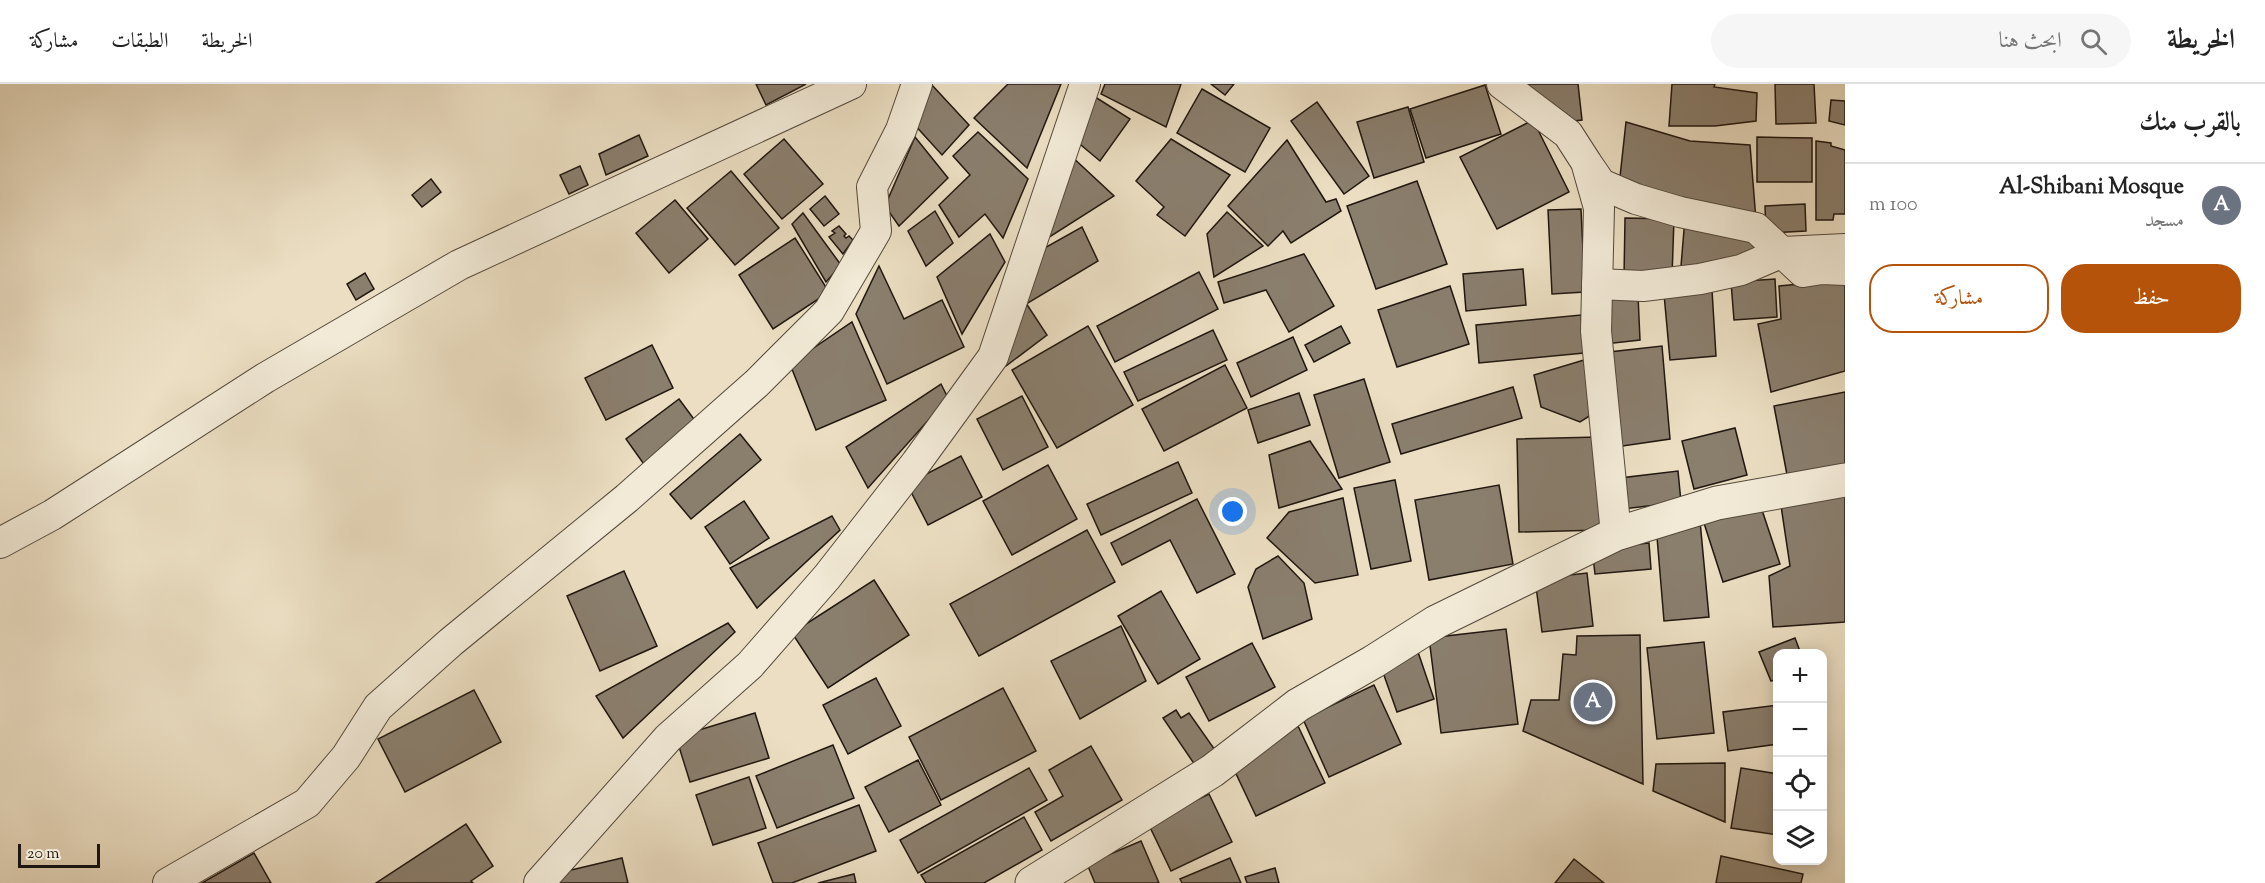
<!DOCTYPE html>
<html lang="ar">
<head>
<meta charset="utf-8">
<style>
	:root { --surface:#fff; --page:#f6f6f6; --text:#222; --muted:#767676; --line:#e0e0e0; --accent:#b45309 }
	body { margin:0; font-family:"Sorts Mill Goudy",Amiri,serif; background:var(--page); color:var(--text); direction:rtl }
	.controls { position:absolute; right:18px; bottom:18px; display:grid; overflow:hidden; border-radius:12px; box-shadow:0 3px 15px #0003 }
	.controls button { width:54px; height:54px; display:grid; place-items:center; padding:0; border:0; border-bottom:2px solid var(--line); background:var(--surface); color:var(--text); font:30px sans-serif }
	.scale { position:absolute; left:18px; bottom:15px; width:82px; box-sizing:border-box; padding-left:6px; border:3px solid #201710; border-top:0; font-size:16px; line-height:21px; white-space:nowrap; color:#201710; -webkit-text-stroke:4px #f2ead7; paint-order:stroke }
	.you { position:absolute; left:1233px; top:428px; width:21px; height:21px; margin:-15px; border:4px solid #fff; border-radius:50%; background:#1a73e8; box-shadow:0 0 0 9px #1a73e833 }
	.badge { display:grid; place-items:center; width:39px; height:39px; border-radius:50%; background:var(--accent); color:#fff; font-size:20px; font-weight:700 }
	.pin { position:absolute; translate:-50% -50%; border:3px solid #fff; box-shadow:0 2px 6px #0006 }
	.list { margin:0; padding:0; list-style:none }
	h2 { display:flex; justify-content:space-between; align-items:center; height:78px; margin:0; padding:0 24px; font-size:26px }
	h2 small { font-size:20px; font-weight:400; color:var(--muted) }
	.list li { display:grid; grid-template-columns:39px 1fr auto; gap:18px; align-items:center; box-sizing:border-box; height:84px; padding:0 24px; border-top:2px solid var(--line) }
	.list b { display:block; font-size:22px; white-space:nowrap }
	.list p { margin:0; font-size:20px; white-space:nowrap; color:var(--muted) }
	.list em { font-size:20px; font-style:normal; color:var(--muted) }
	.actions { display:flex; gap:12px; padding:18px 24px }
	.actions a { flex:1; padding:14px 0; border:2px solid var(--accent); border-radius:24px; text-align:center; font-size:21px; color:var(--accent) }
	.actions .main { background:var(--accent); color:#fff }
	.icon { flex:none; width:33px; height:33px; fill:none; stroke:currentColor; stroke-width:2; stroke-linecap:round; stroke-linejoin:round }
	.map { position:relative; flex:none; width:1845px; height:799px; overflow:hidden; direction:ltr }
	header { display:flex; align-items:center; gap:36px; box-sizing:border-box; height:84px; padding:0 30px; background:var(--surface); border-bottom:2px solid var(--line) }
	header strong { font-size:28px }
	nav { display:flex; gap:33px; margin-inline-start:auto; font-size:21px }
	.search { width:420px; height:54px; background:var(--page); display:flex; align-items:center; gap:15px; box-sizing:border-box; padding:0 21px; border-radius:33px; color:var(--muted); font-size:22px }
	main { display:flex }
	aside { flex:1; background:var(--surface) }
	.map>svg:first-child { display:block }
</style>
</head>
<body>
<header>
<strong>الخريطة</strong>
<div class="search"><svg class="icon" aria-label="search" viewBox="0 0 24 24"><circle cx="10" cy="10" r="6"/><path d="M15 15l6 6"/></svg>ابحث هنا</div>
<nav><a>الخريطة</a><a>الطبقات</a><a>مشاركة</a></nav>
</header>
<main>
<aside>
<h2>بالقرب منك<small></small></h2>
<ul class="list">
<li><span class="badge" style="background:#6b7280">A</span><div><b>Al-Shibani Mosque</b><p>مسجد</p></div><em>100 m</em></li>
</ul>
<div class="actions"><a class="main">حفظ</a><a>مشاركة</a></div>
</aside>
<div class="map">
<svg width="1845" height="799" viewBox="0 0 1845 799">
	<rect width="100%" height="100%" fill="#ebdec2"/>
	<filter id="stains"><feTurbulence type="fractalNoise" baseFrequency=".00333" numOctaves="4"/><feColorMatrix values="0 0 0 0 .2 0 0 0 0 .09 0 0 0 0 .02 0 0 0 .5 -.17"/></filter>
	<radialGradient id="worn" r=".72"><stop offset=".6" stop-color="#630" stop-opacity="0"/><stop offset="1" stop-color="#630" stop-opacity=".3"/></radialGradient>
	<g fill="#8a7e6d" stroke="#201710" stroke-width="1.5">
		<polygon points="756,0 806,0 766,21"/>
		<polygon points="931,0 969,41 942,71 913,39"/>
		<polygon points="1008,0 1061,0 1027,84 974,34"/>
		<polygon points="1105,0 1181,0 1166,43 1101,10"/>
		<polygon points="1211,0 1234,0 1225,11"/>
		<polygon points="1516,0 1578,0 1582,36 1557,39"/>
		<polygon points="1672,0 1715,0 1714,3 1757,9 1756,37 1715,42 1669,42"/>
		<polygon points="1775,0 1814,0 1816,39 1776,40"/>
		<polygon points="1485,1 1501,50 1426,74 1410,25"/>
		<polygon points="1202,5 1270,44 1245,88 1177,49"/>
		<polygon points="1092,11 1130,35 1100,77 1075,56"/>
		<polygon points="1831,16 1845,17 1845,41 1829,37"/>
		<polygon points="1317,18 1369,92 1344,110 1291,37"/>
		<polygon points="1408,23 1424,78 1374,94 1357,38"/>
		<polygon points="1533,36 1569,108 1497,145 1460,73"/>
		<polygon points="1626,38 1690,57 1750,61 1756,136 1619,102"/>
		<polygon points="978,48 1028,95 1003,154 985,130 959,153 939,121 970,91 953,72"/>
		<polygon points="639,51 648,72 606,91 599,70"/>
		<polygon points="915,53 948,94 899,142 885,122"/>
		<polygon points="1757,53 1812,54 1812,98 1757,98"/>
		<polygon points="784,55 823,100 782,135 744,90"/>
		<polygon points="1171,55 1230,91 1185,152 1157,131 1164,123 1136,97"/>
		<polygon points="1287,56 1326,118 1336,115 1341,127 1291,159 1283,147 1268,162 1228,122"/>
		<polygon points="1816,57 1831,59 1831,62 1845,66 1845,130 1834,130 1833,136 1816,136"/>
		<polygon points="1069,70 1114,112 1040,159"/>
		<polygon points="580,82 588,101 569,110 560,91"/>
		<polygon points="731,87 779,144 735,181 687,124"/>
		<polygon points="431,95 441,108 422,123 412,111"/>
		<polygon points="1417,97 1447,180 1376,205 1347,122"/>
		<polygon points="825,112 839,130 824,142 810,125"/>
		<polygon points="675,116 708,155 669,189 636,149"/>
		<polygon points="1805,120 1806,147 1766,149 1765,122"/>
		<polygon points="1581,125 1585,208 1552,210 1548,126"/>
		<polygon points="935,127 953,159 926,182 908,147"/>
		<polygon points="1227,128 1263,162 1214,193 1207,150"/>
		<polygon points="803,129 841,181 826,198 792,140"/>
		<polygon points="1625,134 1674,135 1672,193 1624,193"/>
		<polygon points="1685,134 1760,153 1755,170 1680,194"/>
		<polygon points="839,142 846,150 844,152 846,154 849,152 853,156 843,170 829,153 835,149 832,147"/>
		<polygon points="1082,143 1098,177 1028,219 1021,202 1032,171"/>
		<polygon points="990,150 1005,178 962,250 937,193"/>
		<polygon points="795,154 829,208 773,245 739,191"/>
		<polygon points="1304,170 1334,222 1289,248 1266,206 1224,219 1218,198"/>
		<polygon points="879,182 904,235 942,216 964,263 887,300 856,230"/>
		<polygon points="1523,185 1526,221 1466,227 1463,190"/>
		<polygon points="1199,188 1218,225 1115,278 1097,242"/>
		<polygon points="365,189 374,205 356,216 347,200"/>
		<polygon points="1775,195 1777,233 1734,236 1731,198"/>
		<polygon points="1845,196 1845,287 1771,308 1758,240 1781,235 1779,202"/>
		<polygon points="1450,202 1469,260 1397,283 1378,226"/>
		<polygon points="1712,206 1716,272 1670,276 1664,210"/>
		<polygon points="1638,211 1640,256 1605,260 1603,213"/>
		<polygon points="1022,213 1047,251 1006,282 997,273"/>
		<polygon points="1581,231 1584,269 1479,279 1476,241"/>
		<polygon points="852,238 886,316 816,346 790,280"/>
		<polygon points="1088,242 1133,321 1057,364 1012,286"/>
		<polygon points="1341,242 1350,259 1314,278 1305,261"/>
		<polygon points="1213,246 1227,276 1138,317 1124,288"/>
		<polygon points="1293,253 1307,286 1251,313 1237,279"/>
		<polygon points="652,261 673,304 606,336 585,294"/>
		<polygon points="1662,262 1670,355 1616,363 1609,268"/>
		<polygon points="1584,276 1591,331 1580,338 1541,323 1534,291"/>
		<polygon points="1225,281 1247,324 1164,367 1142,325"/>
		<polygon points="1364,295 1390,378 1339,394 1314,311"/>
		<polygon points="941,300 948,314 868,404 846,363"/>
		<polygon points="1513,303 1522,334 1401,370 1392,340"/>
		<polygon points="1845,308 1845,384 1788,396 1774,322"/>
		<polygon points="1299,309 1310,341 1258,359 1248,326"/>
		<polygon points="1022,312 1048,363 1003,386 977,335"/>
		<polygon points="679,315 702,346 648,386 626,355"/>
		<polygon points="1735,344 1747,391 1694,405 1682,357"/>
		<polygon points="740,350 761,376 691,435 670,410"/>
		<polygon points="1599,353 1601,446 1519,448 1517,355"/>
		<polygon points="1310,357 1342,405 1279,424 1269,371"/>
		<polygon points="961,372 982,413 928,441 907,400"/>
		<polygon points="1178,378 1192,409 1101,451 1087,420"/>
		<polygon points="1048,381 1077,435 1012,471 983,417"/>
		<polygon points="1678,387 1681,418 1623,425 1620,394"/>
		<polygon points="1395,396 1411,477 1371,485 1354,404"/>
		<polygon points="1499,401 1513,480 1429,496 1415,416"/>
		<polygon points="1845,407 1845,538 1773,543 1769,492 1790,482 1780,415"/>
		<polygon points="1343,414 1358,491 1315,499 1267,454 1289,428"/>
		<polygon points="1758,414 1780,480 1723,498 1702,433"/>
		<polygon points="1197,415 1235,490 1197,509 1170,456 1122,481 1111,459"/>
		<polygon points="744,417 769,454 730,480 705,443"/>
		<polygon points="832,432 840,446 757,524 730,484"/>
		<polygon points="1700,437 1709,533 1664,537 1656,441"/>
		<polygon points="1087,446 1115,498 979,572 950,520"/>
		<polygon points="1649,459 1651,485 1595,490 1592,465"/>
		<polygon points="1278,472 1304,499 1312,535 1263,555 1248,503 1256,485"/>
		<polygon points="624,487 657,562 600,587 567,512"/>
		<polygon points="1587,489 1593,542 1542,548 1535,495"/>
		<polygon points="874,496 909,551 828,604 792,549"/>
		<polygon points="1161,507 1200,575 1158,600 1118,532"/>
		<polygon points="728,539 735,548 623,654 596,612"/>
		<polygon points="1121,542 1146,597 1080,635 1051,577"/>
		<polygon points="1506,545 1518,640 1441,649 1429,554"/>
		<polygon points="1640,551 1643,700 1523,647 1531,616 1559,616 1563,570 1576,571 1577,552"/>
		<polygon points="1795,554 1801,570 1778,570 1778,595 1771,597 1759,568"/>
		<polygon points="1704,558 1714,649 1657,655 1647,564"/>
		<polygon points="1252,559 1275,603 1209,637 1186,593"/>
		<polygon points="1418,568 1434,615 1397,628 1380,580"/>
		<polygon points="876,594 901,642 848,670 823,621"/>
		<polygon points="1374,601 1401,660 1329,693 1303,635"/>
		<polygon points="1003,604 1036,667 941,716 909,653"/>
		<polygon points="474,606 501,658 405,708 378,655"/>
		<polygon points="1778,621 1778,660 1728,667 1723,628"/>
		<polygon points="1176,626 1181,634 1189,629 1215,666 1195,681 1163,634"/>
		<polygon points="755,629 769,674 690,698 676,653"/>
		<polygon points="1298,642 1325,699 1256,732 1229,675"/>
		<polygon points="833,661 854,714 777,744 756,692"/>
		<polygon points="1091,662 1122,716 1051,757 1035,728 1063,712 1049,686"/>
		<polygon points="918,676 941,721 889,748 865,703"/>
		<polygon points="1725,679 1725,738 1653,707 1656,680"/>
		<polygon points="1029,684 1047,716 918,789 900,756"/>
		<polygon points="1741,684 1778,690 1778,751 1731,744"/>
		<polygon points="749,693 766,744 713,761 696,711"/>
		<polygon points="1209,710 1232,758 1171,787 1148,739"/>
		<polygon points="859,721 876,767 792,799 773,799 758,759"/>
		<polygon points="1024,733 1042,766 984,799 926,799 921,791"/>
		<polygon points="466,740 493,782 471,797 473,799 376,799"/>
		<polygon points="1141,757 1159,799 1095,799 1087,780"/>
		<polygon points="254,769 271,799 202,799"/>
		<polygon points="1721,772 1803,790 1801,799 1716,799"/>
		<polygon points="622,774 628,799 552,799 550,791"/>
		<polygon points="1230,774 1241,799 1182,799 1180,795"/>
		<polygon points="1574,775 1604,799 1555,799"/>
		<polygon points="1275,784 1279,799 1247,799 1245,793"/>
		<polygon points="854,790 856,799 818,799"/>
	</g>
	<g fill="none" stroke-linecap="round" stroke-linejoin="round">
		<g stroke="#53493c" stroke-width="32">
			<g id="minor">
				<polyline points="1502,0 1568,50 1586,78 1599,124 1596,247 1616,450"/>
				<polyline points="1588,81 1601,100 1636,115 1680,128 1756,144 1803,188 1822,185 1845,186"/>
				<polyline points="1597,200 1643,202 1700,195 1741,186 1783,168 1845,165"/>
				<polyline points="0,459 52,431 265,294 459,181 851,0"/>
				<polyline points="168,799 307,719 346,673 378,623 451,558 627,414 757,299 829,227 876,147 872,103 901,46 917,0"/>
				<polyline points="539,799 668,654 750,581 827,493 916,379 993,273 1085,0"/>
			</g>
		</g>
		<g stroke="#53493c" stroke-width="35">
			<polyline id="tertiary" points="1032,799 1212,687 1298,621 1373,578 1436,538 1616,450 1717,419 1845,396"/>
		</g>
		<use href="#minor" stroke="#f2ead7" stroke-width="30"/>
		<use href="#tertiary" stroke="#f2ead7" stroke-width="33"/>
	</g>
	<rect width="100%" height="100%" filter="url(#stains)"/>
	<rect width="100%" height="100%" fill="url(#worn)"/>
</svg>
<div class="controls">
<button>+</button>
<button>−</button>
<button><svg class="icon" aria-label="locate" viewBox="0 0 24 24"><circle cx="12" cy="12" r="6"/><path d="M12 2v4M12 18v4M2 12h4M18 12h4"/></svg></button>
<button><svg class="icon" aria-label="layers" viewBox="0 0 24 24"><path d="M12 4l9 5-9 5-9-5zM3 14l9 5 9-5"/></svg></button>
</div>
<div class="scale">20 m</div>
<div class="you"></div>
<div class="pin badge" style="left:1593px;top:618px;background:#6b7280">A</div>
</div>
</main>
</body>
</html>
